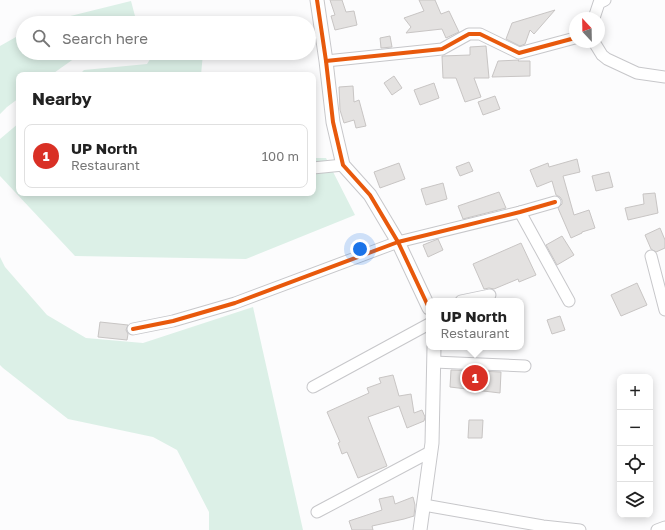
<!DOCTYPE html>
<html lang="en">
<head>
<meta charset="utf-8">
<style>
	:root { --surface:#fff; --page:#f2f2f2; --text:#222; --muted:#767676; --line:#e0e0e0; --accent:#d93025 }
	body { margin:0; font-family:"Golos Text",sans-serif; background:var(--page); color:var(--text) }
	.controls { position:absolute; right:12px; bottom:12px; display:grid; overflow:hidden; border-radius:8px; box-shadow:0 2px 10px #0003 }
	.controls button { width:36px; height:36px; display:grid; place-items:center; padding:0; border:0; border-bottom:1px solid var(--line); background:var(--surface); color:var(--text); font:20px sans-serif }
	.compass { position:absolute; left:569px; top:12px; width:36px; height:36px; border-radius:50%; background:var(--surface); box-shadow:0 2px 10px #0003; rotate:338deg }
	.you { position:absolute; left:360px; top:249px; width:14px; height:14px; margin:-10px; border:3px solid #fff; border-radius:50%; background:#1a73e8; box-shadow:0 0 0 6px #1a73e833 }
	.badge { display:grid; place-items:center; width:26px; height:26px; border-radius:50%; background:var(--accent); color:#fff; font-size:13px; font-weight:700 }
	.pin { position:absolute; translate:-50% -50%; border:2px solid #fff; box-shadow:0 1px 4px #0006 }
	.popup { position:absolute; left:426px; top:298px; width:98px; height:52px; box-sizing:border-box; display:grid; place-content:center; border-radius:8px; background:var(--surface); filter:drop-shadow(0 1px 3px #0005); font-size:13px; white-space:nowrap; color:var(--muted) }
	.popup b { font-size:15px; color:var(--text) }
	.popup::after { content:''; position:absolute; left:50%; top:100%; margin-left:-8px; border:8px solid transparent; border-top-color:var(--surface) }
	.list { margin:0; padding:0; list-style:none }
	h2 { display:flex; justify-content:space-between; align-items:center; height:52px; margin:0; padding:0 16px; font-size:17px }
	h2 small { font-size:13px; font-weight:400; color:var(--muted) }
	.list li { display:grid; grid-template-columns:26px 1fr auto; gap:12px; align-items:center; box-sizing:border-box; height:64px; margin:0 8px 8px; padding:0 8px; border:1px solid var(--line); border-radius:8px }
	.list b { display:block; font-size:15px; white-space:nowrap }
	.list p { margin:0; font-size:13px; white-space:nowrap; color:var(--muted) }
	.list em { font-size:13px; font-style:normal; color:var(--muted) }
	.icon { flex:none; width:22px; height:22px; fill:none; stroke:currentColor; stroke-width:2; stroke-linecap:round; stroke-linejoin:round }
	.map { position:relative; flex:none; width:665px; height:530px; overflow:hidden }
	.search { position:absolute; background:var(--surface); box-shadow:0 2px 10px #0003; left:16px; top:16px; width:300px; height:44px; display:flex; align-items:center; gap:10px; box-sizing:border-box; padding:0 14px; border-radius:22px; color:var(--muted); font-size:15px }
	.panel { position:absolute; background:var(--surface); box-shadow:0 2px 10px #0003; left:16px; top:72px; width:300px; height:124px; border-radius:8px }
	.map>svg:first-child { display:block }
</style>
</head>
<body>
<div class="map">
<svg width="665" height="530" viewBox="0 0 665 530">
	<rect width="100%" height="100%" fill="#fcfcfd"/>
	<g fill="#dcf0e7">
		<polygon points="131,1 135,16 124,23 42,23"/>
		<polygon points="23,33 23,53 82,53 51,75 19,75 19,98 7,107 0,114 0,46"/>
		<polygon points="154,53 203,53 201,75 79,75 84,70 147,64"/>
		<polygon points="19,123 19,193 313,193 313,158 326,158 355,215 246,259 75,256 0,176 0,139"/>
		<polygon points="0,257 5,267 47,315 86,338 143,343 253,307 303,530 209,530 209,512 177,450 153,437 68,419 3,368 0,365"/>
	</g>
	<g fill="#e4e2e1" stroke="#c8c5c4">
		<polygon points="330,0 342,0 346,12 354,11 357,25 335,30 331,16 335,15"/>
		<polygon points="419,0 435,0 441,14 449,11 459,32 446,38 442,29 406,33 411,27 404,18 424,11"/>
		<polygon points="555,10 534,34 530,30 525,44 520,46 506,39 512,23"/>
		<polygon points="390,36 392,47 381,48 380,38"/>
		<polygon points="486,46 489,78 474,78 481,97 465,102 456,78 443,78 442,56 470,55 470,47"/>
		<polygon points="519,60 518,61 530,61 530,76 492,77 498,61"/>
		<polygon points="394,76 402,88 392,95 384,83"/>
		<polygon points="434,83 439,98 420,105 414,90"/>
		<polygon points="353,86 354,102 359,100 366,126 356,128 354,120 344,123 340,110 339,87"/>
		<polygon points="495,96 500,109 483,115 478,102"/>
		<polygon points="577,159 580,172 563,176 574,215 589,210 595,228 582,232 582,233 571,238 558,208 562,204 562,200 560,197 556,195 552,181 537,187 530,170 548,163 549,167"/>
		<polygon points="469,162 473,171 460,176 456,167"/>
		<polygon points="399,163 405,179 380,188 374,172"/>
		<polygon points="609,172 613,187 596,191 592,176"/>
		<polygon points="443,183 447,199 426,205 421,189"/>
		<polygon points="499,192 506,208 463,219 458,206"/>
		<polygon points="655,193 658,213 628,220 625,208 644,204 643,194"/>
		<polygon points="660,228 665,240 665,248 656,252 651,249 645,235"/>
		<polygon points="562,236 574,255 557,265 546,245"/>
		<polygon points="438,239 443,250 428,257 423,245"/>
		<polygon points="521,243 536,275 519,282 518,279 494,289 489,288 484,289 473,264"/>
		<polygon points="637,283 647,305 621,316 611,295"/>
		<polygon points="560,316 565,330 552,334 547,320"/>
		<polygon points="100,322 128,325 126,330 128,334 127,340 98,337"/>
		<polygon points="451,370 501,372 500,393 450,387"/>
		<polygon points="393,375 399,396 411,394 414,413 422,410 425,417 424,421 407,428 399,406 368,417 387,466 358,478 347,452 342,454 338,443 340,442 327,412 369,393 367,388 381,383 379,378"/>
		<polygon points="469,420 483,420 482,438 468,438"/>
		<polygon points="393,496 395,504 413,497 415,505 414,516 404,519 372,526 373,530 352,530 349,521 382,510 379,499"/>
	</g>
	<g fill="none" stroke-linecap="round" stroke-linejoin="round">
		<g stroke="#c7c7ca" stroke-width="13">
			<g id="minor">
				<polyline points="594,18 599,3 605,0"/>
				<polyline points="594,42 602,55 607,59 637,73 665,77"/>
				<polyline points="326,61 442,49 469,34 480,34 519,53 575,38"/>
				<polyline points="313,168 343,165"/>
				<polyline points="520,212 569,301"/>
				<polyline points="651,256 665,310"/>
				<polyline points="461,301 490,295"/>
				<polyline points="133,329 173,321 235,303 398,242 520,212 555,202"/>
				<polyline points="434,362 525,366"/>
				<polyline points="313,387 429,324"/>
				<polyline points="424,505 543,526 580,530"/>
				<polyline points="317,512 430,452"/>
				<polyline points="657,530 665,527"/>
			</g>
		</g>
		<g stroke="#c7c7ca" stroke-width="15">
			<g id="tertiary">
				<polyline points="317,0 326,61 333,122 343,165 370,195 398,242 429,308"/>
				<polyline points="420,530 432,443 434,347"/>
			</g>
		</g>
		<use href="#minor" stroke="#fff" stroke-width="11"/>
		<use href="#tertiary" stroke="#fff" stroke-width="13"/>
		<g stroke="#fff" stroke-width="6">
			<g id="cycleway">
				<polyline points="317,0 326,61 333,122 343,165 370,195 398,242 429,308"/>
				<polyline points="326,61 442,49 469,34 480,34 519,53 575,38"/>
				<polyline points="133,329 173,321 235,303 398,242 520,212 555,202"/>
			</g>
		</g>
		<use href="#cycleway" stroke="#e8590c" stroke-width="4"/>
	</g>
</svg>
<div class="controls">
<button>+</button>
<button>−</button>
<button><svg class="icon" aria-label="locate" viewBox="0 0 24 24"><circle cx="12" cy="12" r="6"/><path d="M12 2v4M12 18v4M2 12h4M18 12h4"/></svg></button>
<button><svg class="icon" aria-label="layers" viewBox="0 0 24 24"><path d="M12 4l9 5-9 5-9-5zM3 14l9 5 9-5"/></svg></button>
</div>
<svg class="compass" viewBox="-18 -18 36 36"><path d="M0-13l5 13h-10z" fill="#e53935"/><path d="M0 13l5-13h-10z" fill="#767676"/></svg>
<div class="you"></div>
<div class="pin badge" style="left:475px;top:378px">1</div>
<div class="popup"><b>UP North</b>Restaurant</div>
<div class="search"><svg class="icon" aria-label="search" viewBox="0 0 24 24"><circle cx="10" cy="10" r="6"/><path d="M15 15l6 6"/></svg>Search here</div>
<section class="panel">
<h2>Nearby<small></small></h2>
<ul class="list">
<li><span class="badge">1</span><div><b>UP North</b><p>Restaurant</p></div><em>100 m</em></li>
</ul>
</section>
</div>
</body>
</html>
